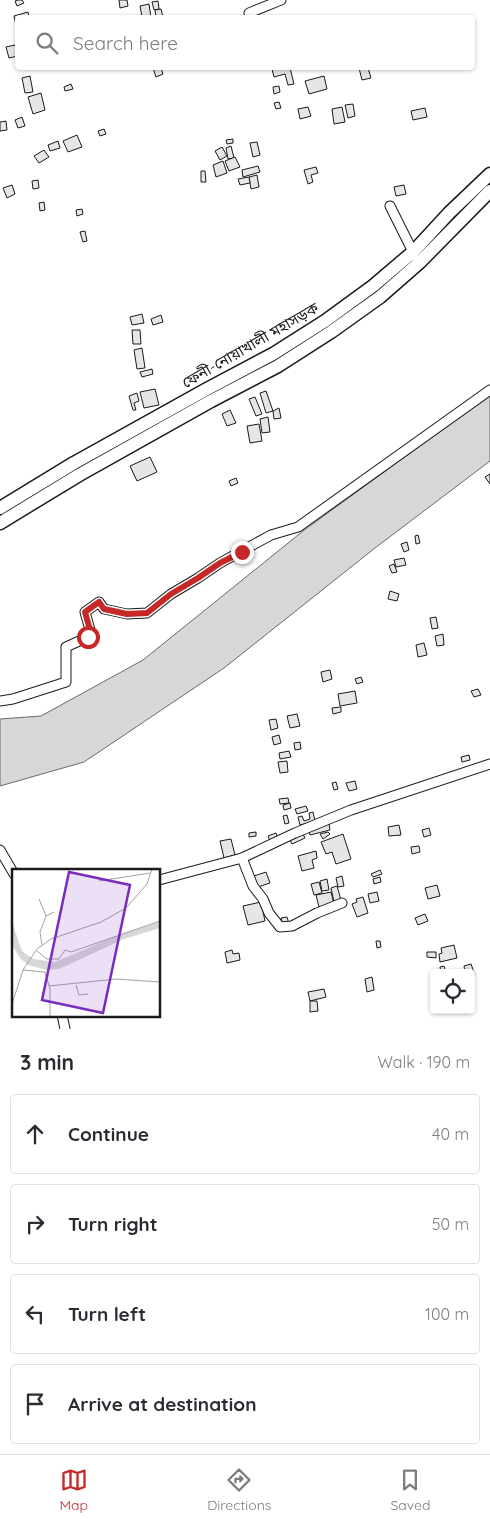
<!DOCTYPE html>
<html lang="en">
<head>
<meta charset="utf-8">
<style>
	:root { --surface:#fff; --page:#f2f2f3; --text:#2b2b33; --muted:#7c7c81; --line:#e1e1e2; --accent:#c62828 }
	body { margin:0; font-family:Quicksand,"Noto Sans Bengali",sans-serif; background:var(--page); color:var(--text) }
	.controls { position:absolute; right:15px; bottom:15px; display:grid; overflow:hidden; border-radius:5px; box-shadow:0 1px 4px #0004 }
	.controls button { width:45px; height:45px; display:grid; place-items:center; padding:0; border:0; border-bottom:1px solid var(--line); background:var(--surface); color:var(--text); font:25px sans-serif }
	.stop { position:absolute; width:15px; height:15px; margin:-11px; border:4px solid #c62828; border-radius:50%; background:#fff }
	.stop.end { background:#c62828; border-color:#fff; box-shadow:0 1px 5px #0008 }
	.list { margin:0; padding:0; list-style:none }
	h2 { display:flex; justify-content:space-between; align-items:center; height:65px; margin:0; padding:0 20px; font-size:21px }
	h2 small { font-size:16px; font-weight:400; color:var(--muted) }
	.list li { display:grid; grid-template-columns:32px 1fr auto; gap:15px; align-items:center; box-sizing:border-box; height:80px; margin:0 10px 10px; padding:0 10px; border:1px solid var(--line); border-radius:5px }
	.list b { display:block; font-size:19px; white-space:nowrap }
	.list em { font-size:16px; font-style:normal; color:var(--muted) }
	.icon { flex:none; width:28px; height:28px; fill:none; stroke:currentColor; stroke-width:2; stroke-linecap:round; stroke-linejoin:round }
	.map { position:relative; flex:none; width:490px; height:1029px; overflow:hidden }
	.search { position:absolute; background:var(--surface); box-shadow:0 1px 4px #0004; left:15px; right:15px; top:15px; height:55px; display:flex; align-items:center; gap:12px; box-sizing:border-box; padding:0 18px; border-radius:5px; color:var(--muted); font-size:19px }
	.sheet { height:425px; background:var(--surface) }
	nav { display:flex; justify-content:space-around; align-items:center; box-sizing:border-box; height:70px; border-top:1px solid var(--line); background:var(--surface); font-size:14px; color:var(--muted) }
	nav a { display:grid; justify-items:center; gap:2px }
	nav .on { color:var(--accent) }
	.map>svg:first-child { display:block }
</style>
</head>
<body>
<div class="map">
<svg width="490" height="1029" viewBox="0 0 490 1029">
	<rect width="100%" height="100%" fill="#fff"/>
	<polygon fill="#d7d7d7" stroke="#6a6a6a" points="490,395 490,461 375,548 224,668 84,762 0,786 0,719 41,716 143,660 303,531"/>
	<g fill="#e6e6e6" stroke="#1a1a1a">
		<polygon points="18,0 22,0 24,3 17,6 15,1"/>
		<polygon points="119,0 127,0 128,6 120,8"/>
		<polygon points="158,1 159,9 154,10 152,2"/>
		<polygon points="149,4 151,18 142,17 140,6"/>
		<polygon points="161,9 163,17 156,18 155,10"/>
		<polygon points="28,12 29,18 18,18 17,30 14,16"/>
		<polygon points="15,45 18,56 9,58 6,47"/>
		<polygon points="153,68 161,68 163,74 156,77"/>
		<polygon points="280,68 290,68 294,84 288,85 285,74 274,77 272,69"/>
		<polygon points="359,68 368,68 371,78 362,80"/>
		<polygon points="30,76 33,92 25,93 22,78"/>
		<polygon points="324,76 327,89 309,94 305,81"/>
		<polygon points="71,84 73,89 65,91 64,87"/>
		<polygon points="279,86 280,92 274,94 273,87"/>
		<polygon points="41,93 45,110 33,114 28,97"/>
		<polygon points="279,102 281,108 276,109 274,103"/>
		<polygon points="353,104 355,116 348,118 345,105"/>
		<polygon points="308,107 311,116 300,119 298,109"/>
		<polygon points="342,107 345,122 334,124 332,109"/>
		<polygon points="425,108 427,117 413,120 411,111"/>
		<polygon points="22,117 25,126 18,128 15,120"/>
		<polygon points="6,121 7,130 0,131 0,122"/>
		<polygon points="104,129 106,134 100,136 98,131"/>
		<polygon points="77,135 82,147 68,152 63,141"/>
		<polygon points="233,139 233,143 227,144 226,140"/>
		<polygon points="58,141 60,148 50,151 48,145"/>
		<polygon points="257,142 260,155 253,157 250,143"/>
		<polygon points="231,146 234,158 228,159 226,148"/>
		<polygon points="222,147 227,156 220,160 215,151"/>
		<polygon points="44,150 49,157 39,163 34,156"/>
		<polygon points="235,157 240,167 229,171 225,161"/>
		<polygon points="223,161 227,173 216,177 213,165"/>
		<polygon points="258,166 260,172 243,177 242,170"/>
		<polygon points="316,167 318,173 311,175 313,182 308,184 304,170"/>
		<polygon points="201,171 205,171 206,182 201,182"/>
		<polygon points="257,175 259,187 251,189 249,177"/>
		<polygon points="249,177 250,183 240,185 238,179"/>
		<polygon points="38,180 39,188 33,189 32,181"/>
		<polygon points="12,185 15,194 7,198 3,188"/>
		<polygon points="404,185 406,194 396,196 394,187"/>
		<polygon points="44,202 45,210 40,211 39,203"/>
		<polygon points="82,209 83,214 77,216 76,210"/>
		<polygon points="85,231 87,241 83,242 80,232"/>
		<polygon points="142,314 144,323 132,325 130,317"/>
		<polygon points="161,315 163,322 153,325 151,319"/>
		<polygon points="132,330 140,330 141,344 133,344"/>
		<polygon points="142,348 145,368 137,369 134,350"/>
		<polygon points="152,369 153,374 142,377 140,372"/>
		<polygon points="155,389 159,405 144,408 140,392"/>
		<polygon points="266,391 273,411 266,413 260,393"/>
		<polygon points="137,393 139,401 134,403 136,410 133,410 129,396"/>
		<polygon points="255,397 262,414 256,416 249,399"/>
		<polygon points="279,408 281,418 274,419 273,411"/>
		<polygon points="230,410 236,423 227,426 222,414"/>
		<polygon points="268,417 270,432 262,433 260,419"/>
		<polygon points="259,424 262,441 250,443 247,426"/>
		<polygon points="150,457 157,472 137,481 130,466"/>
		<polygon points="490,474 490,484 485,477"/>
		<polygon points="236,478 238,483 231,486 229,481"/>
		<polygon points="418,535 420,543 416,544 415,536"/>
		<polygon points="407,542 409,550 404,552 401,544"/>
		<polygon points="404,558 406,565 396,567 394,560"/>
		<polygon points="394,564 397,572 392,573 389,566"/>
		<polygon points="390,591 399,594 397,601 388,599"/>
		<polygon points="436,617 438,628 432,629 430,618"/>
		<polygon points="443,634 444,645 437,646 435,636"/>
		<polygon points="424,643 427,655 418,657 416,645"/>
		<polygon points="330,670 332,679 323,682 321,672"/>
		<polygon points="361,677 363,682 357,684 355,679"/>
		<polygon points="478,689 481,695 474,697 471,691"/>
		<polygon points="355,691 357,703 340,706 338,694"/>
		<polygon points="341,707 341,712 333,714 332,708"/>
		<polygon points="297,714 300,726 290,728 287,716"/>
		<polygon points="276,719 278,728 271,730 269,720"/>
		<polygon points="279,735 281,743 274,745 272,737"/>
		<polygon points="300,742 301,749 295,750 294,743"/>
		<polygon points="289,751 291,757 280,759 279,753"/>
		<polygon points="469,755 470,760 462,762 461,757"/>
		<polygon points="287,761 288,772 280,773 278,762"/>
		<polygon points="355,781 357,789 349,791 346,783"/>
		<polygon points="336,782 338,789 334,790 332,783"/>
		<polygon points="288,798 289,803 280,804 279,799"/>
		<polygon points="290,803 291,808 284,810 283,805"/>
		<polygon points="306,806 308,811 297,814 295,809"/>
		<polygon points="313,812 315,821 300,825 298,817 302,816 304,821 310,819 309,813"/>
		<polygon points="287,815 289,823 285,824 283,816"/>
		<polygon points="329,824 330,830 310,835 308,828"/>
		<polygon points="399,825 401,835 389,836 388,827"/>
		<polygon points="429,828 431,835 424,837 422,830"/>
		<polygon points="256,832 256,836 249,837 249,833"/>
		<polygon points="302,832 305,838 292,844 289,838"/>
		<polygon points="328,832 330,834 323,839 320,834"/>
		<polygon points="276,833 278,838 270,841 268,836"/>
		<polygon points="343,834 351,859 336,864 332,852 326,854 321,842"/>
		<polygon points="231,839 235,855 224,858 220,841"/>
		<polygon points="419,846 420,852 412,854 411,847"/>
		<polygon points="316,851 317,858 312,860 314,868 302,871 298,856"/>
		<polygon points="380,870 382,874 373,877 371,874"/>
		<polygon points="266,872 270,883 258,887 254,876"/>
		<polygon points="342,876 344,886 338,887 336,878"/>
		<polygon points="380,877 381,882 374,884 373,879"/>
		<polygon points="327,879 329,890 322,891 320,881"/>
		<polygon points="319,882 322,893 314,895 311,884"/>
		<polygon points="437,885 440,896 428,899 425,888"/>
		<polygon points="337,886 341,900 334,902 331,888"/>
		<polygon points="331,892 334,904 319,907 316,895"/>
		<polygon points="377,892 379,901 370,903 368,894"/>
		<polygon points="363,897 368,913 357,917 352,904 357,902 356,899"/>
		<polygon points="261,902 265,921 248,925 243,906"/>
		<polygon points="425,914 428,921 418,925 415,918"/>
		<polygon points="287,917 289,924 283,926 281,918"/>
		<polygon points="376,941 380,941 381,947 377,948"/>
		<polygon points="454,945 457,958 440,962 439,954 442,953 441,948"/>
		<polygon points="232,950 233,954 239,953 240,960 227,963 225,952"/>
		<polygon points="427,952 436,952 436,958 427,957"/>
		<polygon points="471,964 475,975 471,976 471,973 469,970 465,972 464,966"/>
		<polygon points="444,966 446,973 441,973 440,967"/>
		<polygon points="372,977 374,990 367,992 365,979"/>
		<polygon points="324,989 326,997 310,1001 308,992"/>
		<polygon points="310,1001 317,1001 318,1011 310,1012"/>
	</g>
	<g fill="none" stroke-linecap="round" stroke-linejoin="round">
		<g stroke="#1a1a1a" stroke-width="11">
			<g id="minor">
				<polyline points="249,13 281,0"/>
				<polyline points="390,206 413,252 413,256"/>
				<polyline points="0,701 13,699 66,682 66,647 88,637 90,630 85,612 99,602 104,609 127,614 147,613 171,594 198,578 220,563 271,535 298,527 490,390"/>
				<polyline points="0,850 14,874"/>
				<polyline points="242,858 253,886 263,899 269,913 280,927 292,926 317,913 342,903"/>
				<polyline points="159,880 242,858 295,833 351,810 490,764"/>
				<polyline points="62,1015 65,1029"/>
			</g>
		</g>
		<g stroke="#1a1a1a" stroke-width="15">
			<g id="highway">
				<polyline points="0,508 74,463 207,389 273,354 325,321 373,286 413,252 449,213 490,174"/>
				<polyline points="0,523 79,475 211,401 278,366 331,332 380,297 420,262 490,191"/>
			</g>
		</g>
		<use href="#minor" stroke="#fff" stroke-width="9"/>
		<use href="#highway" stroke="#fff" stroke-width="12"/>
	</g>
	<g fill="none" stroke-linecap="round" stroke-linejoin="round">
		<polyline stroke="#c62828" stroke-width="6" points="88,637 90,630 85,612 99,602 104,609 127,614 147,613 171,594 198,578 220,563 242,552"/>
	</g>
	<g text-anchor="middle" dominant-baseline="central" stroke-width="4" stroke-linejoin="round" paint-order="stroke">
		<g font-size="15" fill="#1a1a1a" stroke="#fff">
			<text transform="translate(250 345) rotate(-30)">ফেনী-নোয়াখালী মহাসড়ক</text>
		</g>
	</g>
	<g transform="translate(12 869)">
		<rect width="148" height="148" fill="#fff"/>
		<path d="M0,53L10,82L21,90L43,93L109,65L147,53L148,59L112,70L47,100L35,101L16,96L8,89L0,76Z" fill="#d7d7d7"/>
		<path fill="none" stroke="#a3a3a3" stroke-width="1" d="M87,12L138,4M27,30L34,47M30,76L28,63L34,47L42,43M25,82L35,90H47L53,81L59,83L148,52M11,101L33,103L38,120V147M64,116L67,126L76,125M37,117L104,110L148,113M0,135L11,101L25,80L39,70L89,53L114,39L135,15L140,0"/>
		<path fill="#7b2cbf" fill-opacity="0.15" stroke="#7b2cbf" stroke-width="2.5" d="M57,3L118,16L91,144L30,131Z"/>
		<rect width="148" height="148" fill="none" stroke="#1a1a1a" stroke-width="2.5"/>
	</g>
</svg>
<div class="controls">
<button><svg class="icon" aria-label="locate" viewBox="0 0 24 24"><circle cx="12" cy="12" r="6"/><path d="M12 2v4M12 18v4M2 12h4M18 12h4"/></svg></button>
</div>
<div class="stop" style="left:88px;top:637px"></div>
<div class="stop end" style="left:242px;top:552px"></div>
<div class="search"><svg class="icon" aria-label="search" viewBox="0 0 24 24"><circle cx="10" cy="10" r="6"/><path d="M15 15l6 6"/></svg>Search here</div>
</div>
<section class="sheet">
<h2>3 min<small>Walk · 190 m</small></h2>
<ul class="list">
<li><svg class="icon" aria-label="ahead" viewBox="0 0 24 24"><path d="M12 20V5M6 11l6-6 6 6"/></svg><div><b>Continue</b></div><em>40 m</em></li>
<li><svg class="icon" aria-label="right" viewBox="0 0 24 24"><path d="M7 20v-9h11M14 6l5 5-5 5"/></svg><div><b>Turn right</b></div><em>50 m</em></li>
<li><svg class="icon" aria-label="left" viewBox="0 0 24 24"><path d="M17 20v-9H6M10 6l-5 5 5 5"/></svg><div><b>Turn left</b></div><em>100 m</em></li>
<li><svg class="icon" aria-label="arrive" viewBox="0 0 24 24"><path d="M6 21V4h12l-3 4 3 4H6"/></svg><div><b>Arrive at destination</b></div></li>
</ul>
</section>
<nav>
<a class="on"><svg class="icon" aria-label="map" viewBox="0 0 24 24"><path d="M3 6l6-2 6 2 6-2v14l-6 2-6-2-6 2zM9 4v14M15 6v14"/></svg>Map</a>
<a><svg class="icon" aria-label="directions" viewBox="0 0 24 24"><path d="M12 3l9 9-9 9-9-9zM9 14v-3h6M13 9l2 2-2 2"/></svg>Directions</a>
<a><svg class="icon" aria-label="saved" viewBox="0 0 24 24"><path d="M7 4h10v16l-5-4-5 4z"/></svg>Saved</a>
</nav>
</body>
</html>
